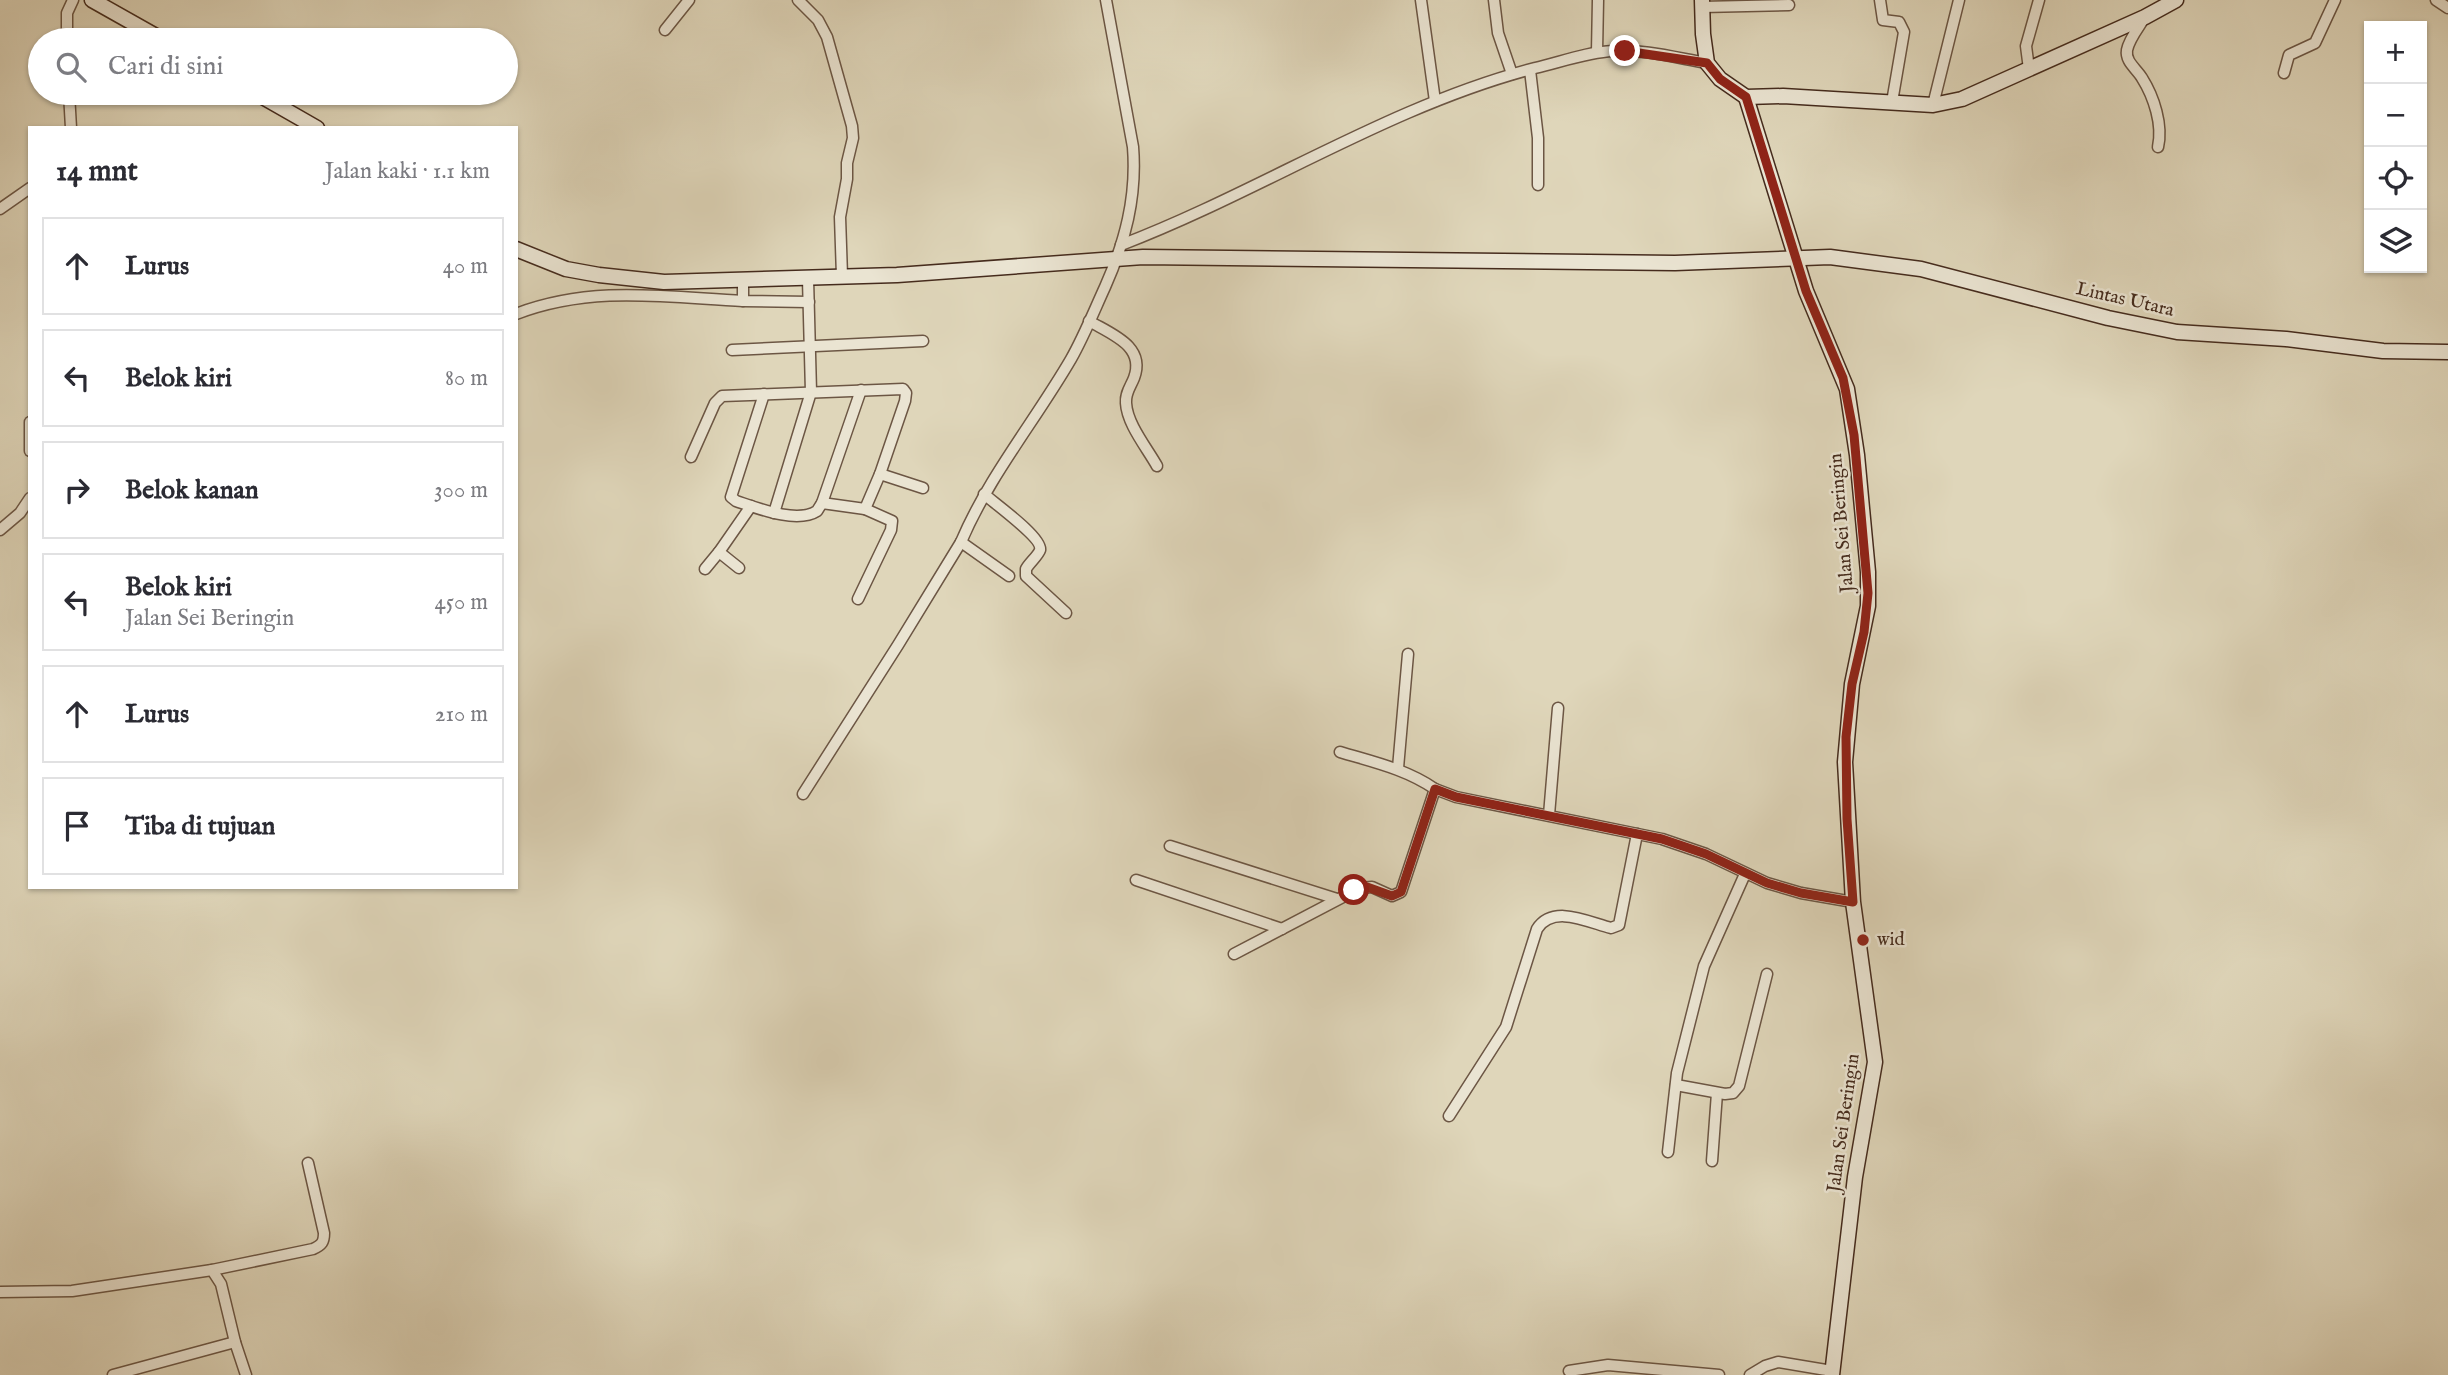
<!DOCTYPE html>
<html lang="id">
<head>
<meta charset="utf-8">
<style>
	:root { --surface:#fff; --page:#f7f7f7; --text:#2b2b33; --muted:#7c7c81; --line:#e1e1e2 }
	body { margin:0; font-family:"IM FELL English",serif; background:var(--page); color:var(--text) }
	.controls { position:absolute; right:21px; top:21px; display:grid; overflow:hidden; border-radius:0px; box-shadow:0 2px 5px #0004 }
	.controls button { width:63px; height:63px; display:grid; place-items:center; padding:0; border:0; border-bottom:2px solid var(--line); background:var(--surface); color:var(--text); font:35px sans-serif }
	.stop { position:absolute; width:21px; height:21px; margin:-16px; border:5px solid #8f2418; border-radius:50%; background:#fff }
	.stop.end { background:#8f2418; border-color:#fff; box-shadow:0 2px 7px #0008 }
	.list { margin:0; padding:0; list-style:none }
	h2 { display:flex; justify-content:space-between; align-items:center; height:91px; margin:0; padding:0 28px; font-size:30px }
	h2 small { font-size:23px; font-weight:400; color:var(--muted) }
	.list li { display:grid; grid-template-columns:46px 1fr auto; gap:21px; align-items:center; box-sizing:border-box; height:98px; margin:0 14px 14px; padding:0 14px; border:2px solid var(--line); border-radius:0px }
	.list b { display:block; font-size:26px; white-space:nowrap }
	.list p { margin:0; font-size:23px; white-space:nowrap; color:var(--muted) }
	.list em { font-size:23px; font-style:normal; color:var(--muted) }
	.icon { flex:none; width:38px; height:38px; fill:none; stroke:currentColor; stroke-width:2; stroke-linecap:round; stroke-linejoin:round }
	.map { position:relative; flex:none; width:2448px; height:1375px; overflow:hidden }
	.search { position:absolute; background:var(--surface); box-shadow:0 2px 5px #0004; left:28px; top:28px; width:490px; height:77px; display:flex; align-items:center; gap:18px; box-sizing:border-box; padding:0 24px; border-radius:38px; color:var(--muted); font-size:26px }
	.panel { position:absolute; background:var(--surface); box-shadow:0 2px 5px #0004; left:28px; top:126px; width:490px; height:763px; border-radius:0px }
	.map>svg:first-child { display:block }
</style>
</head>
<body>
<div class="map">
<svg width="2448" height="1375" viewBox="0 0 2448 1375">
	<rect width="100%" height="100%" fill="#dfd6ba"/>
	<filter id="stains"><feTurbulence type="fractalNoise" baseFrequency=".00286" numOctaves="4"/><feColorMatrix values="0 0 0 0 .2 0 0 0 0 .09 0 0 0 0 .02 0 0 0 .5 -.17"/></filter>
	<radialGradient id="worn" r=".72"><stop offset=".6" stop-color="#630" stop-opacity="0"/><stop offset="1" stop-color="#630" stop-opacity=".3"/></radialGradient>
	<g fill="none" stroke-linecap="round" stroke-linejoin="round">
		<g stroke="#6c5644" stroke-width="13">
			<g id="street">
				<polyline points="798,0 818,20 827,37 852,126 853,138 847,163 847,179 840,217 842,276"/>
				<polyline points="1421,0 1435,101"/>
				<polyline points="1494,0 1498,33 1512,74"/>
				<polyline points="1880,0 1883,20 1899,22 1904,32 1892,102"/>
				<polyline points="2436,0 2448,8"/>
				<polyline points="1702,7 1789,5"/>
				<path d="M2145,17C2139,27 2129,39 2127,50C2125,62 2137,69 2142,78C2154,97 2163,125 2158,147"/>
				<polyline points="665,30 689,0"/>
				<polyline points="67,40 67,13 73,0"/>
				<polyline points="1597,52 1598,0"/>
				<polyline points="2029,69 2026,46 2039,0"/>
				<polyline points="1530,70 1538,138 1538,185"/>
				<polyline points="2284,73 2289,55 2315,43 2335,0"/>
				<polyline points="69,93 71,128"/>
				<polyline points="1933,105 1959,0"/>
				<polyline points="0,209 30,188"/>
				<path d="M1121,245C1262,191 1389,106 1535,68C1561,62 1587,52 1613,51C1644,49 1677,58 1707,63"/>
				<polyline points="743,281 743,301 809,302"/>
				<path d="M516,314C592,285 664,297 743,301"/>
				<path d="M1089,321C1111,334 1146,346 1134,378C1131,386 1125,393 1126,403C1127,424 1147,448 1157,466"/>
				<polyline points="732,350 923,341"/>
				<path d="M764,394L731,497L736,501C757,508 797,524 817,511L822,503L861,390"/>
				<polyline points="30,422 30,451"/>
				<polyline points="691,457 715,403 722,396 903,389 906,393 905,401 880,474 865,509"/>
				<polyline points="880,474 923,488"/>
				<path d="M984,494C994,503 1043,538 1040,550C1038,556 1029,563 1026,569V576L1066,613"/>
				<polyline points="822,503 865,509 892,521 891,530 858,599"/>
				<polyline points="774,513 811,392 808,279"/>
				<polyline points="0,530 20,513 30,498"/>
				<polyline points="739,568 719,552 751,506"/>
				<polyline points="705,569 719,552"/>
				<path d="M1009,576L961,542C989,476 1035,421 1071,359C1084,336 1094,311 1105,287C1125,242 1137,197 1133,147L1106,0"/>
				<path d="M1340,752C1373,762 1406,769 1435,789"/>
				<polyline points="1398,768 1408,654"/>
				<polyline points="803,794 898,645 961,542"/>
				<polyline points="1549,815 1558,708"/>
				<polyline points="1170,846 1337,899"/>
				<polyline points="1136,880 1282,929"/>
				<polyline points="1234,954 1360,888 1372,887 1392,896 1401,892 1435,789 1456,797 1662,839 1706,854 1767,883 1801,893 1853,902"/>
				<polyline points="1676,1085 1725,1094 1733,1093 1739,1086 1767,974"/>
				<path d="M1449,1116L1506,1027L1537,929C1553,904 1588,922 1611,928L1619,925L1637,834"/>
				<polyline points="1668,1152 1677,1073 1704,966 1745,874"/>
				<polyline points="1712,1161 1717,1093"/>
				<path d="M212,1270L313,1249C322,1245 324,1242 324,1233L308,1163"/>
				<polyline points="0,1292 72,1291 212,1270 221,1284 235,1342 246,1375"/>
				<polyline points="1569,1371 1608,1365 1719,1375"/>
				<polyline points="113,1375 235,1342"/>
				<polyline points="1750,1375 1765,1366 1778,1362 1832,1371"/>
			</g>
		</g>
		<g stroke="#452b1d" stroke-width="17">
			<g id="secondary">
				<polyline points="92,0 163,40"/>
				<polyline points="1702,0 1703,34 1707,63 1720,79 1746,97 1783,96 1933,105 1962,99 2145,17 2176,0"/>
				<polyline points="256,93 317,128"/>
				<polyline points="1746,97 1806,291 1847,389 1857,455 1868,572 1868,606 1852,684 1845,762 1853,902 1875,1062 1855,1177 1832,1375"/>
				<polyline points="516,249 566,269 599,275 664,282 897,275 1143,257 1675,263 1830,257 1921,269 2108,318 2177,332 2286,339 2383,351 2448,352"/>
			</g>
		</g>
		<use href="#street" stroke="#eae4d2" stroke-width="10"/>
		<use href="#secondary" stroke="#eae4d2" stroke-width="14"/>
	</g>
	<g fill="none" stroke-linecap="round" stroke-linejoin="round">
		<polyline stroke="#8f2418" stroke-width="9" points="1354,890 1367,887 1392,896 1401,892 1435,789 1456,797 1662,839 1706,854 1767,883 1801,893 1853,902 1847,819 1846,737 1852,684 1864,632 1868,593 1854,435 1843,378 1806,291 1746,97 1720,79 1707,63 1625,51"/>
	</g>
	<circle fill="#8f2418" stroke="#eae4d2" stroke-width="2.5" cx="1863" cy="940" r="7"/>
	<g text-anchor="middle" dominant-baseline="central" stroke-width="5" stroke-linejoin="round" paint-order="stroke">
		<g font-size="19" fill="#452b1d" stroke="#eae4d2">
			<text transform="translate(2125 300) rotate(13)">Lintas Utara</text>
			<text transform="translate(1842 523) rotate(-95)">Jalan Sei Beringin</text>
			<text transform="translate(1844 1123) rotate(-82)">Jalan Sei Beringin</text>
		</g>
		<g font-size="19" fill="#452b1d" stroke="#eae4d2" text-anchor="start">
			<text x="1877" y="940">wid</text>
		</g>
	</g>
	<rect width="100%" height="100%" filter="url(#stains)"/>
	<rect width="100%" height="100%" fill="url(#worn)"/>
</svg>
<div class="controls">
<button>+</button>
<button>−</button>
<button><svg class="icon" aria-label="locate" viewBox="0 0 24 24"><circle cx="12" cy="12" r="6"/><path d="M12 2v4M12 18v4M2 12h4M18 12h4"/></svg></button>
<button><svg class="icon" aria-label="layers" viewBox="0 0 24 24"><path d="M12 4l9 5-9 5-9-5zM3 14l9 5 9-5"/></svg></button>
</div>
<div class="stop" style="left:1354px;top:890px"></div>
<div class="stop end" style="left:1625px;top:51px"></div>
<div class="search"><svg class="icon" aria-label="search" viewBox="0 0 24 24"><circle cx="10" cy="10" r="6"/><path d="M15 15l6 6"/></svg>Cari di sini</div>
<section class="panel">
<h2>14 mnt<small>Jalan kaki · 1.1 km</small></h2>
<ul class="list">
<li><svg class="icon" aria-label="ahead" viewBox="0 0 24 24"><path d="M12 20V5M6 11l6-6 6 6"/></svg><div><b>Lurus</b></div><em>40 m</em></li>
<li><svg class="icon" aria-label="left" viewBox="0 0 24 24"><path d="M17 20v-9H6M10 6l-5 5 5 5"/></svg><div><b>Belok kiri</b></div><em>80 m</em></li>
<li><svg class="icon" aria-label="right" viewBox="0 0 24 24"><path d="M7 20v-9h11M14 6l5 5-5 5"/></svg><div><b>Belok kanan</b></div><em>300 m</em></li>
<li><svg class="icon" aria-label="left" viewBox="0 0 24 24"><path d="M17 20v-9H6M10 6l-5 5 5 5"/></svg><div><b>Belok kiri</b><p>Jalan Sei Beringin</p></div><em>450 m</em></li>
<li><svg class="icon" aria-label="ahead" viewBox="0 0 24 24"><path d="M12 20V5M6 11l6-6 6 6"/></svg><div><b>Lurus</b></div><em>210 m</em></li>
<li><svg class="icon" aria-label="arrive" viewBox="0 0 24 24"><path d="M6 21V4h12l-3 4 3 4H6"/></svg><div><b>Tiba di tujuan</b></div></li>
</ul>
</section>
</div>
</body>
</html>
